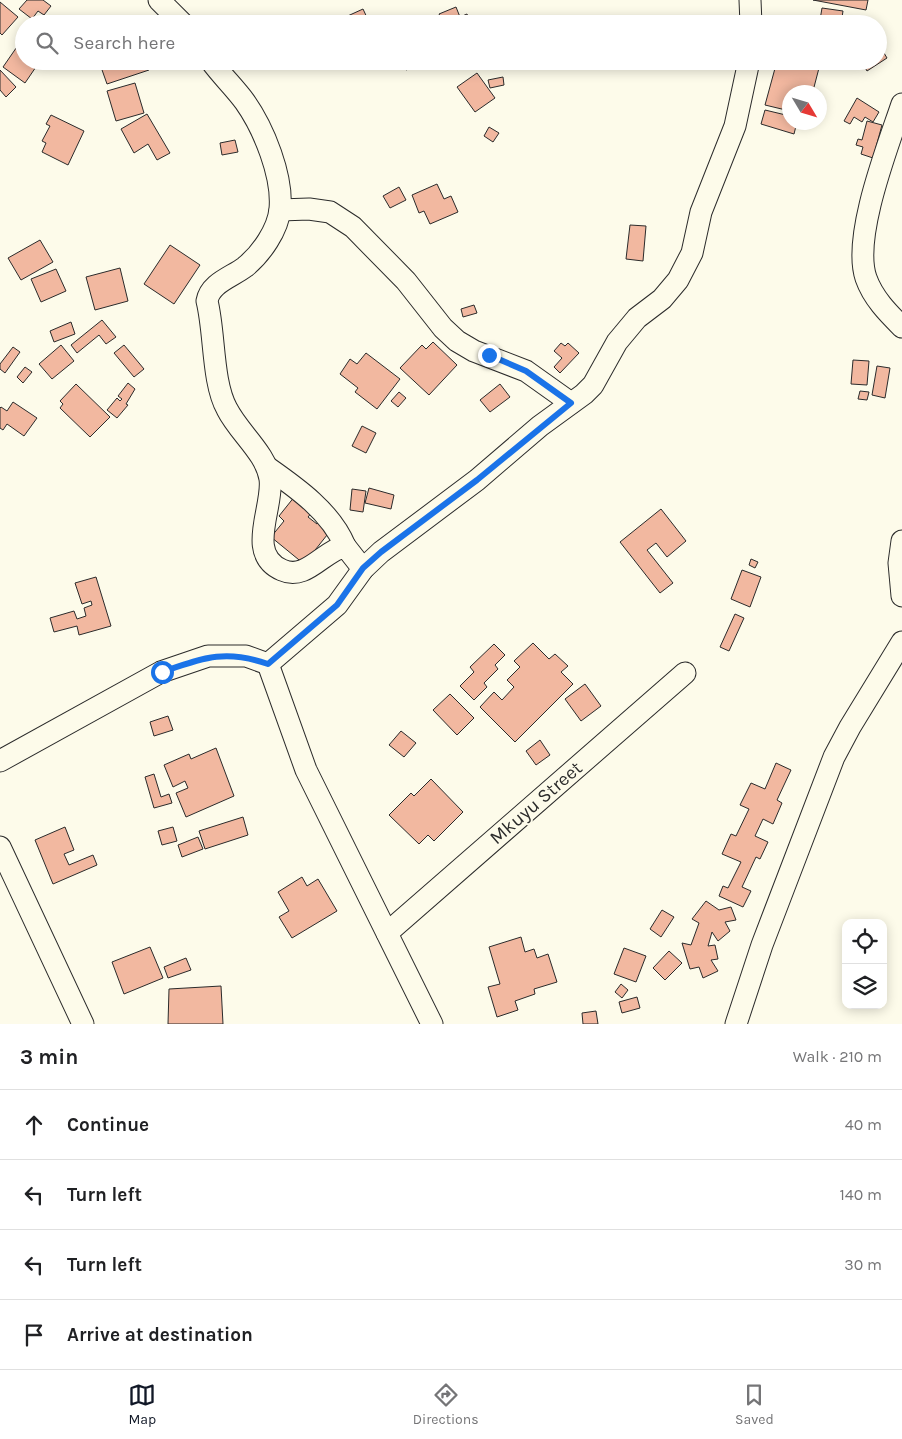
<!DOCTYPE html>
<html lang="en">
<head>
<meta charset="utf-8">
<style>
	:root { --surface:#fff; --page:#f2f2f2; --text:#202124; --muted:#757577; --line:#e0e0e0; --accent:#111827 }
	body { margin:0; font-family:Karla,sans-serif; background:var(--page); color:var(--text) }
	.controls { position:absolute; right:15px; bottom:15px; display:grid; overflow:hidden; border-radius:10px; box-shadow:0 2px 12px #0003 }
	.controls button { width:45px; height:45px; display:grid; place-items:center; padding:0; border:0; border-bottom:1px solid var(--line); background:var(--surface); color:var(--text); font:25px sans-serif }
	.compass { position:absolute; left:782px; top:85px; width:45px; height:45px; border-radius:50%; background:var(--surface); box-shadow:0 2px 12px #0003; rotate:128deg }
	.stop { position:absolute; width:15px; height:15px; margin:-11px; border:4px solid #1a73e8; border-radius:50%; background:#fff }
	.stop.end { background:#1a73e8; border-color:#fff; box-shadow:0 1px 5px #0008 }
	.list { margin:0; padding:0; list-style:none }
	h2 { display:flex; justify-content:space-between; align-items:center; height:65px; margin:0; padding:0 20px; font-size:21px }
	h2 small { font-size:16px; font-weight:400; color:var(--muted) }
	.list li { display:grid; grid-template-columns:32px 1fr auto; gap:15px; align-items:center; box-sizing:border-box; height:70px; padding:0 20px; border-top:1px solid var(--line) }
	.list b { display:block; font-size:19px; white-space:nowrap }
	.list em { font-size:16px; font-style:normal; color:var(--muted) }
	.icon { flex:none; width:28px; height:28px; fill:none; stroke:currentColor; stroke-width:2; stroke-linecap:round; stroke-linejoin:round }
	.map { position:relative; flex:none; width:902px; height:1024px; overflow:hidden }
	.search { position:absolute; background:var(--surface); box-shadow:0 2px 12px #0003; left:15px; right:15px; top:15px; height:55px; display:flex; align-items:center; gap:12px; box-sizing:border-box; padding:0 18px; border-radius:28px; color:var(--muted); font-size:19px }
	.sheet { height:345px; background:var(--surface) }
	nav { display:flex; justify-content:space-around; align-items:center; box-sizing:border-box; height:70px; border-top:1px solid var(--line); background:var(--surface); font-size:14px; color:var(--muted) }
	nav a { display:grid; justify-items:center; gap:2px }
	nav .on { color:var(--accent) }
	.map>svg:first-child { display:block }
</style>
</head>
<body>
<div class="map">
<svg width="902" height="1024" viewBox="0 0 902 1024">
	<rect width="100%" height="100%" fill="#fdfbea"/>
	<g fill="#f2b8a0" stroke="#2b2b2b">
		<polygon points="27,0 43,0 51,6 44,15 38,11 32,19 19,9"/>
		<polygon points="813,0 868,0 866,10"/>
		<polygon points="0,2 18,17 2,35 0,33"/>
		<polygon points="456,7 460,17 467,14 471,24 444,24 439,14"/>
		<polygon points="822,8 843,11 841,24 820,20"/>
		<polygon points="363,9 370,24 343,24 341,19"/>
		<polygon points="791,21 808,24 790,24"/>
		<polygon points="21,41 24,43 24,61 40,61 25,83 3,67"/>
		<polygon points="878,43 887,58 867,71 861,61 878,61"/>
		<polygon points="118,61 131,61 132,63 146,61 149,70 107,84 101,67"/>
		<polygon points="403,61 426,61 427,62 406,70"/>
		<polygon points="777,61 794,61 819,68 813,91 807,89 806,92 790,92 790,111 765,105"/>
		<polygon points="0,70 16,87 6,97 0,90"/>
		<polygon points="477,73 495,98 475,112 457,87"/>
		<polygon points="503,77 504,85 490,88 488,80"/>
		<polygon points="135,83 144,113 116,121 107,91"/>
		<polygon points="857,98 879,112 873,122 865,117 862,122 854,117 850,124 844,121"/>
		<polygon points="765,110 790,116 790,122 797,122 794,134 761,124"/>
		<polygon points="147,114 170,153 157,160 148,144 134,153 121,129"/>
		<polygon points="51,115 84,131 68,165 42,152 46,143 42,141 50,126 46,124"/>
		<polygon points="867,121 882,125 873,158 861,154 863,147 856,145 858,139 862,140"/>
		<polygon points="489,127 499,133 493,142 484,136"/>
		<polygon points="235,140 238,152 222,155 220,143"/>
		<polygon points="437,184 444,199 451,196 458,212 430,224 424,211 419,213 412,195"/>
		<polygon points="399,187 406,200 390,208 383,196"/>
		<polygon points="630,225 646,226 643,261 626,259"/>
		<polygon points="40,240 53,262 21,280 8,258"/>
		<polygon points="170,245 200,265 174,304 144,284"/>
		<polygon points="120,268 128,301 95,310 86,277"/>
		<polygon points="56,269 66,291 41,302 31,279"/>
		<polygon points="474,305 477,313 463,317 461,309"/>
		<polygon points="102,320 116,337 106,344 99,335 77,353 71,345"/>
		<polygon points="71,322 75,334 54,342 50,331"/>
		<polygon points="433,342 457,365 429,395 400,368 422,345 426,349"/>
		<polygon points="561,343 565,346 568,343 579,353 560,373 554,367 562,358 554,351"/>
		<polygon points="61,345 74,361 52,379 39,364"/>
		<polygon points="124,345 144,369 134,377 114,353"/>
		<polygon points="13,347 20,352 5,373 0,369 0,364"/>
		<polygon points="366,353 400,379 377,409 355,392 358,388 340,374 350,359 357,364"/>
		<polygon points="853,360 869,361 867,385 851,384"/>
		<polygon points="877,366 890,368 885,398 872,395"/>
		<polygon points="25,367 32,372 23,383 17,377"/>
		<polygon points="128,383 135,389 126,404 128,405 117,418 107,410 117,398 120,401 122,399 118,396"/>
		<polygon points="76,384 110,417 90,437 60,408 63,404 60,401"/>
		<polygon points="500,384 510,397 490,412 480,400"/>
		<polygon points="860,391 869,392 867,400 858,399"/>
		<polygon points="399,392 406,398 398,407 391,401"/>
		<polygon points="13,402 37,418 24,436 7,424 3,430 0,428 0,408 1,407 7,411"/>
		<polygon points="362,426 376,433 366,453 352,446"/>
		<polygon points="369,488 394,495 391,509 365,503"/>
		<polygon points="352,489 366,491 363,512 350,510"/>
		<polygon points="295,496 313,511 308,517 317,524 319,521 331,530 304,564 271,537 284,521 279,516"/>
		<polygon points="661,509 686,541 667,557 656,543 647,550 673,583 660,593 620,542"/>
		<polygon points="751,559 758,562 755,568 749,565"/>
		<polygon points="742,570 761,577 750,607 731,599"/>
		<polygon points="96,577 111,626 79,635 77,626 54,632 50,618 74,611 77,619 86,616 84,608 92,605 91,601 82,604 75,583"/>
		<polygon points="735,614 744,618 729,651 720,647"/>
		<polygon points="533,643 549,659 555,654 568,666 561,672 573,684 515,742 480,707 494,692 502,700 514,687 507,680 520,667 514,661"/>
		<polygon points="494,644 505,655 495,665 498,669 484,683 487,687 474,700 460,686 474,672 470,667"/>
		<polygon points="585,684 601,706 581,721 565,699"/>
		<polygon points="450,694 474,718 457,735 433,710"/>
		<polygon points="168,716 173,730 154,736 150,722"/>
		<polygon points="401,731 416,743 404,757 389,745"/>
		<polygon points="540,740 550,755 536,765 526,751"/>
		<polygon points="216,748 234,796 186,817 176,793 188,788 185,781 173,787 164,765 189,754 191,759"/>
		<polygon points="776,763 791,770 777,800 782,803 773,824 763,819 755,836 768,842 760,859 756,857 742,887 751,891 743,907 719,896 723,886 728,888 741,862 722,854 731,834 736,836 749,809 740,805 751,783 765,789"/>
		<polygon points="154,774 161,797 169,794 172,803 154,808 145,777"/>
		<polygon points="431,779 463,812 434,841 428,835 419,844 389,815 411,793 414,796"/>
		<polygon points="243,817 248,835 205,849 199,831"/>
		<polygon points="65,827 74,850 64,854 69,865 93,855 97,865 53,884 35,840"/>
		<polygon points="173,827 177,841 162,845 158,831"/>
		<polygon points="198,837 203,849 182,857 178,845"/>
		<polygon points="302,877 307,886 318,879 337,911 292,938 279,917 289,911 278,892"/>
		<polygon points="706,901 719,910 731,907 736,920 725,922 730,931 718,941 712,932 708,946 715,945 718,959 711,960 718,971 703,978 699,967 690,969 682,943 691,945 699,923 692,919"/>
		<polygon points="662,910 674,917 661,937 650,929"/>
		<polygon points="521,937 525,952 534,949 537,958 548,954 557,982 534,989 535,994 515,1001 518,1010 497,1017 488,987 500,984 489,947"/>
		<polygon points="150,947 163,978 124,994 112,962"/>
		<polygon points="624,948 646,956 636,982 614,974"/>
		<polygon points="669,951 682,963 665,980 653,968"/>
		<polygon points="186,958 191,970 168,978 164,967"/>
		<polygon points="621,984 628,990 622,998 615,992"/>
		<polygon points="221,986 223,1024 168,1024 169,989"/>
		<polygon points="637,997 640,1008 622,1013 619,1002"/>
		<polygon points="596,1011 598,1024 583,1024 582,1013"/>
	</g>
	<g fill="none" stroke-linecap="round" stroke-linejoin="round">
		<g stroke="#2b2b2b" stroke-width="23">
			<g id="minor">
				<polyline points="159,0 183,24"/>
				<polyline points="750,0 751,24"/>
				<path d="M211,61C221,75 235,88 245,102C264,129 283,176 280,209C278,230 261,254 245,267C232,277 210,283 207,301C215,333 212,382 227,409C239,433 266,453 270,479C274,507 245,554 282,570C306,581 322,552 345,546L363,569"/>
				<path d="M902,104C888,146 852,237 866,278C873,298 888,313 902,327"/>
				<polyline points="280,210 309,209 330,212 353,227 406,281 443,328 457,341 474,351 526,371 571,403"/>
				<path d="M267,467C297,488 331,512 345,546"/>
				<polyline points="902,541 899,563 902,596"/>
				<polyline points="268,664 337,605 363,569 381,552 477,480 540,426 584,394 593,385 617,342 637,318 662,299 678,280 692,253 701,212 735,126 749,61"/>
				<polyline points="0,761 161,672 208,656 246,656 268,664 306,770 432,1024"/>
				<polyline points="0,847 83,1024"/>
				<polyline points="387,933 685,673"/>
				<polyline points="736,1024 762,945 834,757 850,727 902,642"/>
			</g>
		</g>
		<use href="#minor" stroke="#fdfbea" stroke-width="21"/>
	</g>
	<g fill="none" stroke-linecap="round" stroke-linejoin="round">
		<path stroke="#1a73e8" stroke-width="6" d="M162,672C203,658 225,649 268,664L337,605L363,568L381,552L477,480L571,403L526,371L489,355"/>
	</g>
	<g text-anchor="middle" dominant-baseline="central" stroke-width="4" stroke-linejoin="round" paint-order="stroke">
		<g font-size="19" fill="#2b2b2b" stroke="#fdfbea">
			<text transform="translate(536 803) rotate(-41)">Mkuyu Street</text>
		</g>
	</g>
</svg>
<div class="controls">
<button><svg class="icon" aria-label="locate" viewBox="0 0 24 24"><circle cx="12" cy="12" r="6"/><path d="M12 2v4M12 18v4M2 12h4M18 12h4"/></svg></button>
<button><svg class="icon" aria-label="layers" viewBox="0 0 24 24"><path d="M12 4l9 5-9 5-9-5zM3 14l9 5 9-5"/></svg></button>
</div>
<svg class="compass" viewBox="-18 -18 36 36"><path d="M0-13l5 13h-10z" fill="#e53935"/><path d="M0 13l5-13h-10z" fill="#757577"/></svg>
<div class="stop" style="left:162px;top:672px"></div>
<div class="stop end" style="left:489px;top:355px"></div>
<div class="search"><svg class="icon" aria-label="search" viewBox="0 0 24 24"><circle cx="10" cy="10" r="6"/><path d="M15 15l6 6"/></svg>Search here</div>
</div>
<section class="sheet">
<h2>3 min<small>Walk · 210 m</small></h2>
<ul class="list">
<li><svg class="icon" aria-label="ahead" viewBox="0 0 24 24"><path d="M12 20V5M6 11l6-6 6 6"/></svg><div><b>Continue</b></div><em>40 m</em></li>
<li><svg class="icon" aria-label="left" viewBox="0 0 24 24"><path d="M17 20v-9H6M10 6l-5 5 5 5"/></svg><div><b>Turn left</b></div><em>140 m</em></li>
<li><svg class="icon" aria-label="left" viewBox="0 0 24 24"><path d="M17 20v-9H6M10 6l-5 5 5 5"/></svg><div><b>Turn left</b></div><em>30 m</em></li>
<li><svg class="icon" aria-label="arrive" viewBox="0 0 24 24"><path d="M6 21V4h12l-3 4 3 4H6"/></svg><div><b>Arrive at destination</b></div></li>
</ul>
</section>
<nav>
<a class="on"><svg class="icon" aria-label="map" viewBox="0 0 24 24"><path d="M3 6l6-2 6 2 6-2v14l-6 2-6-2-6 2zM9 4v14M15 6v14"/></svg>Map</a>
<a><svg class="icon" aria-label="directions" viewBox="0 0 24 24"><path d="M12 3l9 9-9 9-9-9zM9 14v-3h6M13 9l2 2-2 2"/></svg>Directions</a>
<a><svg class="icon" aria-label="saved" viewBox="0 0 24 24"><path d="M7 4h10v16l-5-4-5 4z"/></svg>Saved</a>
</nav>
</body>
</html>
